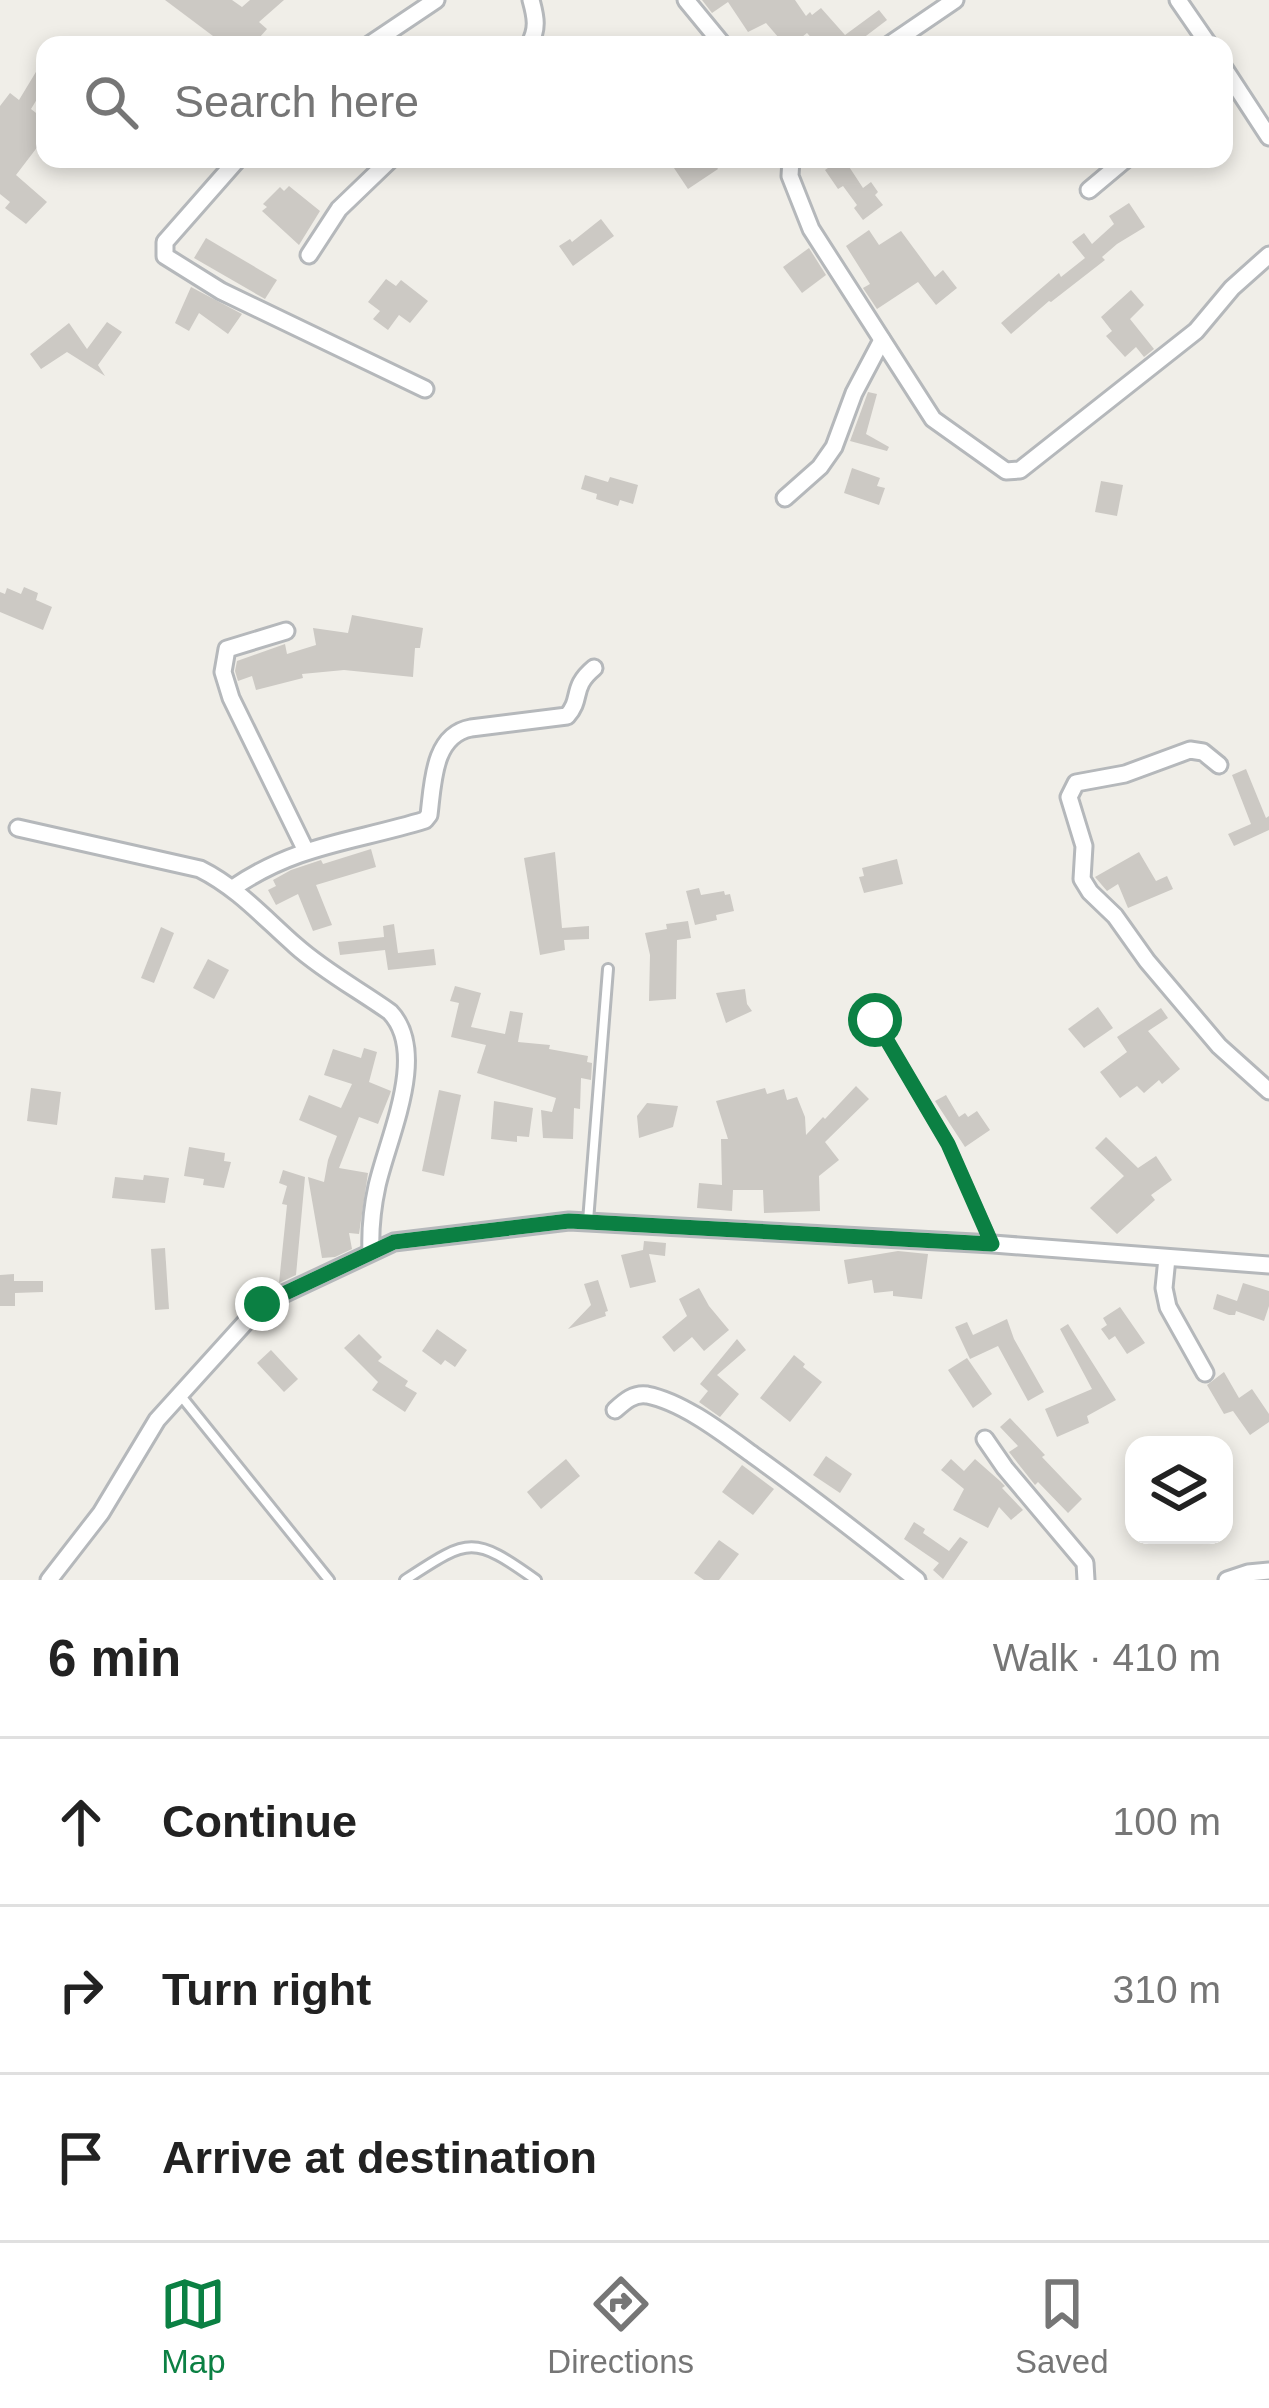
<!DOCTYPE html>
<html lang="en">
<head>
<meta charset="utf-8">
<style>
	:root { --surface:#fff; --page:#f6f6f6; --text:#222; --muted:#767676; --line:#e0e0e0; --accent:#0b8043 }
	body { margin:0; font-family:Helvetica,sans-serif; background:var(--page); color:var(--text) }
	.controls { position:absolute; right:36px; bottom:36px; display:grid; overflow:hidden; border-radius:24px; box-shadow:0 6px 18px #0003 }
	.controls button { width:108px; height:108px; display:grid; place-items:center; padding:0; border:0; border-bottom:3px solid var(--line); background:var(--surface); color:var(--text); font:60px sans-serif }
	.stop { position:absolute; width:36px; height:36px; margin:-27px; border:9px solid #0b8043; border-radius:50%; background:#fff }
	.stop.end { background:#0b8043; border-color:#fff; box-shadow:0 3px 12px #0008 }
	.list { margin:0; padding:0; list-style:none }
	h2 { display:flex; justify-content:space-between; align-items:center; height:156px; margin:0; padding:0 48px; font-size:51px }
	h2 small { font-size:39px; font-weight:400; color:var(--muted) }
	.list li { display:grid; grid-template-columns:78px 1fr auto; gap:36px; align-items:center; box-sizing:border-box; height:168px; padding:0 48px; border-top:3px solid var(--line) }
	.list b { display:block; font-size:45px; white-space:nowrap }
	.list em { font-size:39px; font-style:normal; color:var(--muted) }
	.icon { flex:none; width:66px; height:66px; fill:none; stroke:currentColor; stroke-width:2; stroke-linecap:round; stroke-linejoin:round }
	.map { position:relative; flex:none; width:1269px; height:1580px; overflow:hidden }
	.search { position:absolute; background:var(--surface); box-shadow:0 6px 18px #0003; left:36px; right:36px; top:36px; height:132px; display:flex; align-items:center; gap:30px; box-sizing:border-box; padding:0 42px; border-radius:24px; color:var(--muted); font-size:45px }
	.sheet { height:660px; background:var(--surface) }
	nav { display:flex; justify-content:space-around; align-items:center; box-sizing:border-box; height:168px; border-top:3px solid var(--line); background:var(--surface); font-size:33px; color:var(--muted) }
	nav a { display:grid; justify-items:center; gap:6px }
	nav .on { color:var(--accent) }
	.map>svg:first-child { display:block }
</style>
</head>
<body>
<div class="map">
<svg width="1269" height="1580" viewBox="0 0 1269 1580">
	<rect width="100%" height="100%" fill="#f0eee8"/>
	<g fill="#ccc9c4">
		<polygon points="165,0 232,0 242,7 250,0 284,0 259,22 267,29 253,45 225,45"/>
		<polygon points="702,0 795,0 806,16 810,12 812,15 821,8 845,35 879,10 887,20 854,45 818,45 807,33 792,45 785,45 766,23 748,32 728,2 712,13"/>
		<polygon points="45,57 45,86 31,109 45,120 45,137 16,175 47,202 26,224 5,208 10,202 0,194 0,106 10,93 19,100"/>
		<polygon points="668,159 712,159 718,169 688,189"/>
		<polygon points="841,159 844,159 863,188 871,182 878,192 875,195 883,205 863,220 854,208 857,205 843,186 838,189 825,170"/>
		<polygon points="289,186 320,211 299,245 262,211 267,207 263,204 280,187 284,191"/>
		<polygon points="1129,203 1145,227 1117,244 1102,257 1105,260 1051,302 1049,301 1011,334 1001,323 1059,273 1061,277 1085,258 1072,242 1084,233 1092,244 1114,224 1109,216"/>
		<polygon points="601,219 614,236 573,266 559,246 570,239 572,242"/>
		<polygon points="869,230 879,245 901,231 935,277 943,270 957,288 936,305 918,282 877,309 863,288 870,284 846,246"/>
		<polygon points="206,238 277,280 265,299 194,258"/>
		<polygon points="809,248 826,275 802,293 783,267"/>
		<polygon points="386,279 396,286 401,280 428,301 410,323 399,315 388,330 373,319 380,311 368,302"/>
		<polygon points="191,287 242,314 228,334 199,313 189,331 175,323"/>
		<polygon points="1131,290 1144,305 1130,319 1154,349 1144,357 1136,347 1125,357 1106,336 1112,331 1101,317"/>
		<polygon points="107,322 122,332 98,365 105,376 67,352 41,369 30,354 69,323 87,349"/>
		<polygon points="868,392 877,394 866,434 889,447 887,451 850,441"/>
		<polygon points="852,468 880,478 877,486 885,488 879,505 844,493"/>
		<polygon points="585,475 608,482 610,477 638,485 633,504 620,500 618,506 596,499 597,494 581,489"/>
		<polygon points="1101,481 1123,485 1117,516 1095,512"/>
		<polygon points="24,587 38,593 36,600 52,607 43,630 0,612 0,592 5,594 7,588 21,594"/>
		<polygon points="352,615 423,628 420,648 415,648 413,677 344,670 302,674 303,678 256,690 252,676 238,681 235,671 237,661 285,644 287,654 316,645 313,628 348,633"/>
		<polygon points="1246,769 1266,818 1269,816 1269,830 1234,846 1228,834 1251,824 1232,775"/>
		<polygon points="371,849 376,867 316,885 332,925 313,931 298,894 276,905 268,890 276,886 273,880 291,870 321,860 323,864"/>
		<polygon points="555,852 562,928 589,926 589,939 564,940 565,950 540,955 524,858"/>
		<polygon points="1139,852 1156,881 1167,876 1173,889 1128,908 1118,884 1107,891 1095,877"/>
		<polygon points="897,859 903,884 864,893 859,877 864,876 862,868"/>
		<polygon points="699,888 701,895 724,891 725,895 730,894 734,911 716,915 717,920 695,925 686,891"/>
		<polygon points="688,921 691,938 677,940 676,999 649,1001 650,955 645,933 667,929 666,924"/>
		<polygon points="394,924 398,953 434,949 436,965 388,970 385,950 340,955 338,942 384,937 383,926"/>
		<polygon points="161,927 174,933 154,983 141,978"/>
		<polygon points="208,959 229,970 214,999 193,988"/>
		<polygon points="455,986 481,993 471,1027 505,1034 510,1011 523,1013 518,1042 550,1045 549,1049 588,1056 587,1062 592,1063 591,1080 581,1078 580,1109 574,1108 573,1139 543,1138 541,1110 552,1112 556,1098 477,1073 486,1045 451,1037 459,1003 450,1001"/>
		<polygon points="745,989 747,1004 752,1011 726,1023 716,993"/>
		<polygon points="1098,1007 1113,1028 1084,1048 1068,1029"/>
		<polygon points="1161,1008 1168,1018 1148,1031 1180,1069 1162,1084 1159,1080 1144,1093 1137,1086 1120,1098 1100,1072 1127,1052 1117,1037"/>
		<polygon points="364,1048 377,1052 369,1082 391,1091 390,1094 378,1124 359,1117 339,1168 368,1173 359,1234 349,1233 352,1249 335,1257 322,1258 308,1177 324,1182 328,1160 337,1136 299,1120 309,1095 341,1108 352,1084 324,1075 333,1049 361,1058"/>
		<polygon points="856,1086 869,1099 825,1142 839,1160 819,1176 820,1211 764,1213 763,1190 733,1190 732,1211 697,1208 699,1183 722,1185 721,1139 728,1139 716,1101 765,1088 767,1094 784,1089 787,1100 797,1097 805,1117 806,1135 823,1117 825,1119"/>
		<polygon points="31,1088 61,1092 57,1125 27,1121"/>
		<polygon points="439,1090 461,1095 444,1176 422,1171"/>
		<polygon points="946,1095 959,1117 965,1113 968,1117 977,1111 990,1130 965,1147 935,1101"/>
		<polygon points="494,1101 533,1108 529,1137 517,1136 517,1142 491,1139"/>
		<polygon points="647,1103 678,1106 673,1127 639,1138 637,1116"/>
		<polygon points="1106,1137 1138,1168 1156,1156 1172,1180 1151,1195 1155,1200 1117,1234 1090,1208 1124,1176 1095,1148"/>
		<polygon points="189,1147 225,1153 224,1161 231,1162 224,1188 203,1185 204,1179 184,1176"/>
		<polygon points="283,1170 305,1177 296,1275 279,1283 287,1205 282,1204 287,1186 279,1183"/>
		<polygon points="144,1175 169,1178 165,1203 112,1198 115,1177 143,1180"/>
		<polygon points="644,1241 666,1243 665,1256 649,1254 656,1282 630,1288 621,1255 643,1250"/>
		<polygon points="165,1248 169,1309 155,1310 151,1249"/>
		<polygon points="898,1251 928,1254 922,1299 893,1296 893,1291 874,1293 872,1280 848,1284 844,1260"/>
		<polygon points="14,1274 14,1281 43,1281 43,1292 15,1293 15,1306 0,1306 0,1275"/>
		<polygon points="598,1280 608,1311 605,1312 606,1316 568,1329 591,1305 584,1284"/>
		<polygon points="1243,1283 1269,1291 1269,1306 1264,1321 1236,1311 1235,1315 1229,1315 1213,1309 1217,1294 1237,1301"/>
		<polygon points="699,1288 709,1306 729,1330 704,1351 692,1337 674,1352 662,1337 687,1316 679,1299"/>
		<polygon points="1120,1307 1145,1343 1127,1354 1115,1336 1109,1340 1101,1329 1107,1325 1103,1318"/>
		<polygon points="1007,1319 1014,1339 1044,1392 1028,1401 998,1346 970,1359 955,1327 967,1322 973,1335"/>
		<polygon points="1068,1324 1116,1400 1087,1416 1089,1423 1057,1437 1045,1409 1092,1389 1060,1329"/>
		<polygon points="437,1329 467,1350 455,1367 445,1360 441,1365 422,1351"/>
		<polygon points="359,1334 382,1357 378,1361 408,1381 405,1386 417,1393 405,1412 372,1390 378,1382 344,1348"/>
		<polygon points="737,1339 746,1350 717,1375 739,1394 720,1417 699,1402 708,1391 700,1384"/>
		<polygon points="271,1350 298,1379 284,1392 257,1363"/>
		<polygon points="794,1355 805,1364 803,1367 822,1382 790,1422 760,1398"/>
		<polygon points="967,1358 992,1394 973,1408 948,1370"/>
		<polygon points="1224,1372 1239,1398 1252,1389 1269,1414 1269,1422 1250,1435 1233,1411 1224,1414 1207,1385"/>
		<polygon points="1010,1418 1045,1455 1042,1457 1082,1499 1068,1513 1038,1482 1035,1485 1009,1452 1018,1446 1000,1427"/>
		<polygon points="826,1456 852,1474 840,1493 813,1475"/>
		<polygon points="566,1459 580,1476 541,1509 527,1492"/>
		<polygon points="951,1459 964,1471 975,1459 1000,1481 1005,1486 1002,1488 1023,1510 1011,1520 999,1507 988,1528 953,1510 964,1489 941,1470"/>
		<polygon points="742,1465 774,1489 753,1515 722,1492"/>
		<polygon points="914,1522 925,1529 923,1533 949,1551 960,1537 968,1542 943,1579 933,1570 939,1563 904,1539"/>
		<polygon points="719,1540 739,1554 719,1580 704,1580 694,1573"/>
	</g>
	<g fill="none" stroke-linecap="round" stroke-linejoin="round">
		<g stroke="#b5b8bb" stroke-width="14">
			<g id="service">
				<polyline points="875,1020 948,1144 992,1243"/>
				<polyline points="588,1221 608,969"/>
				<polyline points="181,1396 329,1580"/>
				<path d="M405,1580C468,1539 472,1534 536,1580"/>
			</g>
		</g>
		<g stroke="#b5b8bb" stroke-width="21">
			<g id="minor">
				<polyline points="686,0 723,45"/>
				<polyline points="1178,0 1209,45"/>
				<polyline points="369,45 436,0"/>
				<path d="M529,45C538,29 536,18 531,0"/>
				<polyline points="889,45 955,0"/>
				<polyline points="1224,68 1269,137"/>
				<polyline points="238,159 165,242 165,256 221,291 425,389"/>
				<polyline points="791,159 790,176 811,229 933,419 1006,471 1020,470 1196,331 1232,288 1269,255"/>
				<polyline points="1089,190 1126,159"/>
				<polyline points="309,255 339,209 391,159"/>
				<polyline points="785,498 820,467 834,447 854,393 882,340"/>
				<polyline points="286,631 227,649 223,672 231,698 306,851"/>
				<polyline points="1219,765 1203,752 1190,750 1125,774 1076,783 1069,797 1084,846 1082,879 1090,892 1115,916 1147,961 1219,1046 1269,1091"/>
				<path d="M18,828L200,869C238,888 264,918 296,946C324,971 359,990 390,1012C429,1053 388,1137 377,1186C372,1209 370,1229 371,1252"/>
				<path d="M233,888C297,844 354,842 425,820L429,815C433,783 433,735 471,728L567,716C583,698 570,688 594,668"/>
				<polyline points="1167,1258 1164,1288 1168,1307 1205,1373"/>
				<path d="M615,1410C625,1401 634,1393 647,1395C683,1402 724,1434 753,1455C809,1495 863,1537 917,1580"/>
				<polyline points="985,1439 1005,1468 1085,1563 1086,1580"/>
				<polyline points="49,1580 101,1513 157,1420 262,1304 394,1242 569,1221 993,1244 1269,1265"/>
				<polyline points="1227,1580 1248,1573 1269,1571"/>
			</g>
		</g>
		<use href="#service" stroke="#fff" stroke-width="8"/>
		<use href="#minor" stroke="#fff" stroke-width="15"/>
	</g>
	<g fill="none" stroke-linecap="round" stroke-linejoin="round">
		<polyline stroke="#0b8043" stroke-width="15" points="262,1304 394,1242 569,1221 992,1244 948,1144 875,1020"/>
	</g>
</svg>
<div class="controls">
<button><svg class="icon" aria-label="layers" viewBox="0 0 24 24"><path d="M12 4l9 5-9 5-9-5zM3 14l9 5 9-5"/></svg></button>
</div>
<div class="stop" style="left:875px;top:1020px"></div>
<div class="stop end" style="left:262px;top:1304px"></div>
<div class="search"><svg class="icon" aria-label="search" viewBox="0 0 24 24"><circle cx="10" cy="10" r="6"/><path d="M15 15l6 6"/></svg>Search here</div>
</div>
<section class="sheet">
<h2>6 min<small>Walk · 410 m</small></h2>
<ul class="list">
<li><svg class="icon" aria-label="ahead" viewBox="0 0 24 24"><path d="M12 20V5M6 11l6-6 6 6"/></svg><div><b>Continue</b></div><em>100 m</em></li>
<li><svg class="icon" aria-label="right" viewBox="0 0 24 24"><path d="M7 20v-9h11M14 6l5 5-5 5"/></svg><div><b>Turn right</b></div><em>310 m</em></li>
<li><svg class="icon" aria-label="arrive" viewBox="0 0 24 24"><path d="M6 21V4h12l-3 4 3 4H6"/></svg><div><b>Arrive at destination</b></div></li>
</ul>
</section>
<nav>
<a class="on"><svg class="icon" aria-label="map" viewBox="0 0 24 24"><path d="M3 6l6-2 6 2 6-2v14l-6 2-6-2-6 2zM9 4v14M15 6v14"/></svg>Map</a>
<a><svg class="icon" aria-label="directions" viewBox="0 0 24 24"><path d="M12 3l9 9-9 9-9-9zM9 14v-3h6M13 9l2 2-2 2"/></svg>Directions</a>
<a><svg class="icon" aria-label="saved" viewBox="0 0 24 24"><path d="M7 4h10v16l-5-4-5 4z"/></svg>Saved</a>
</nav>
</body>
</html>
